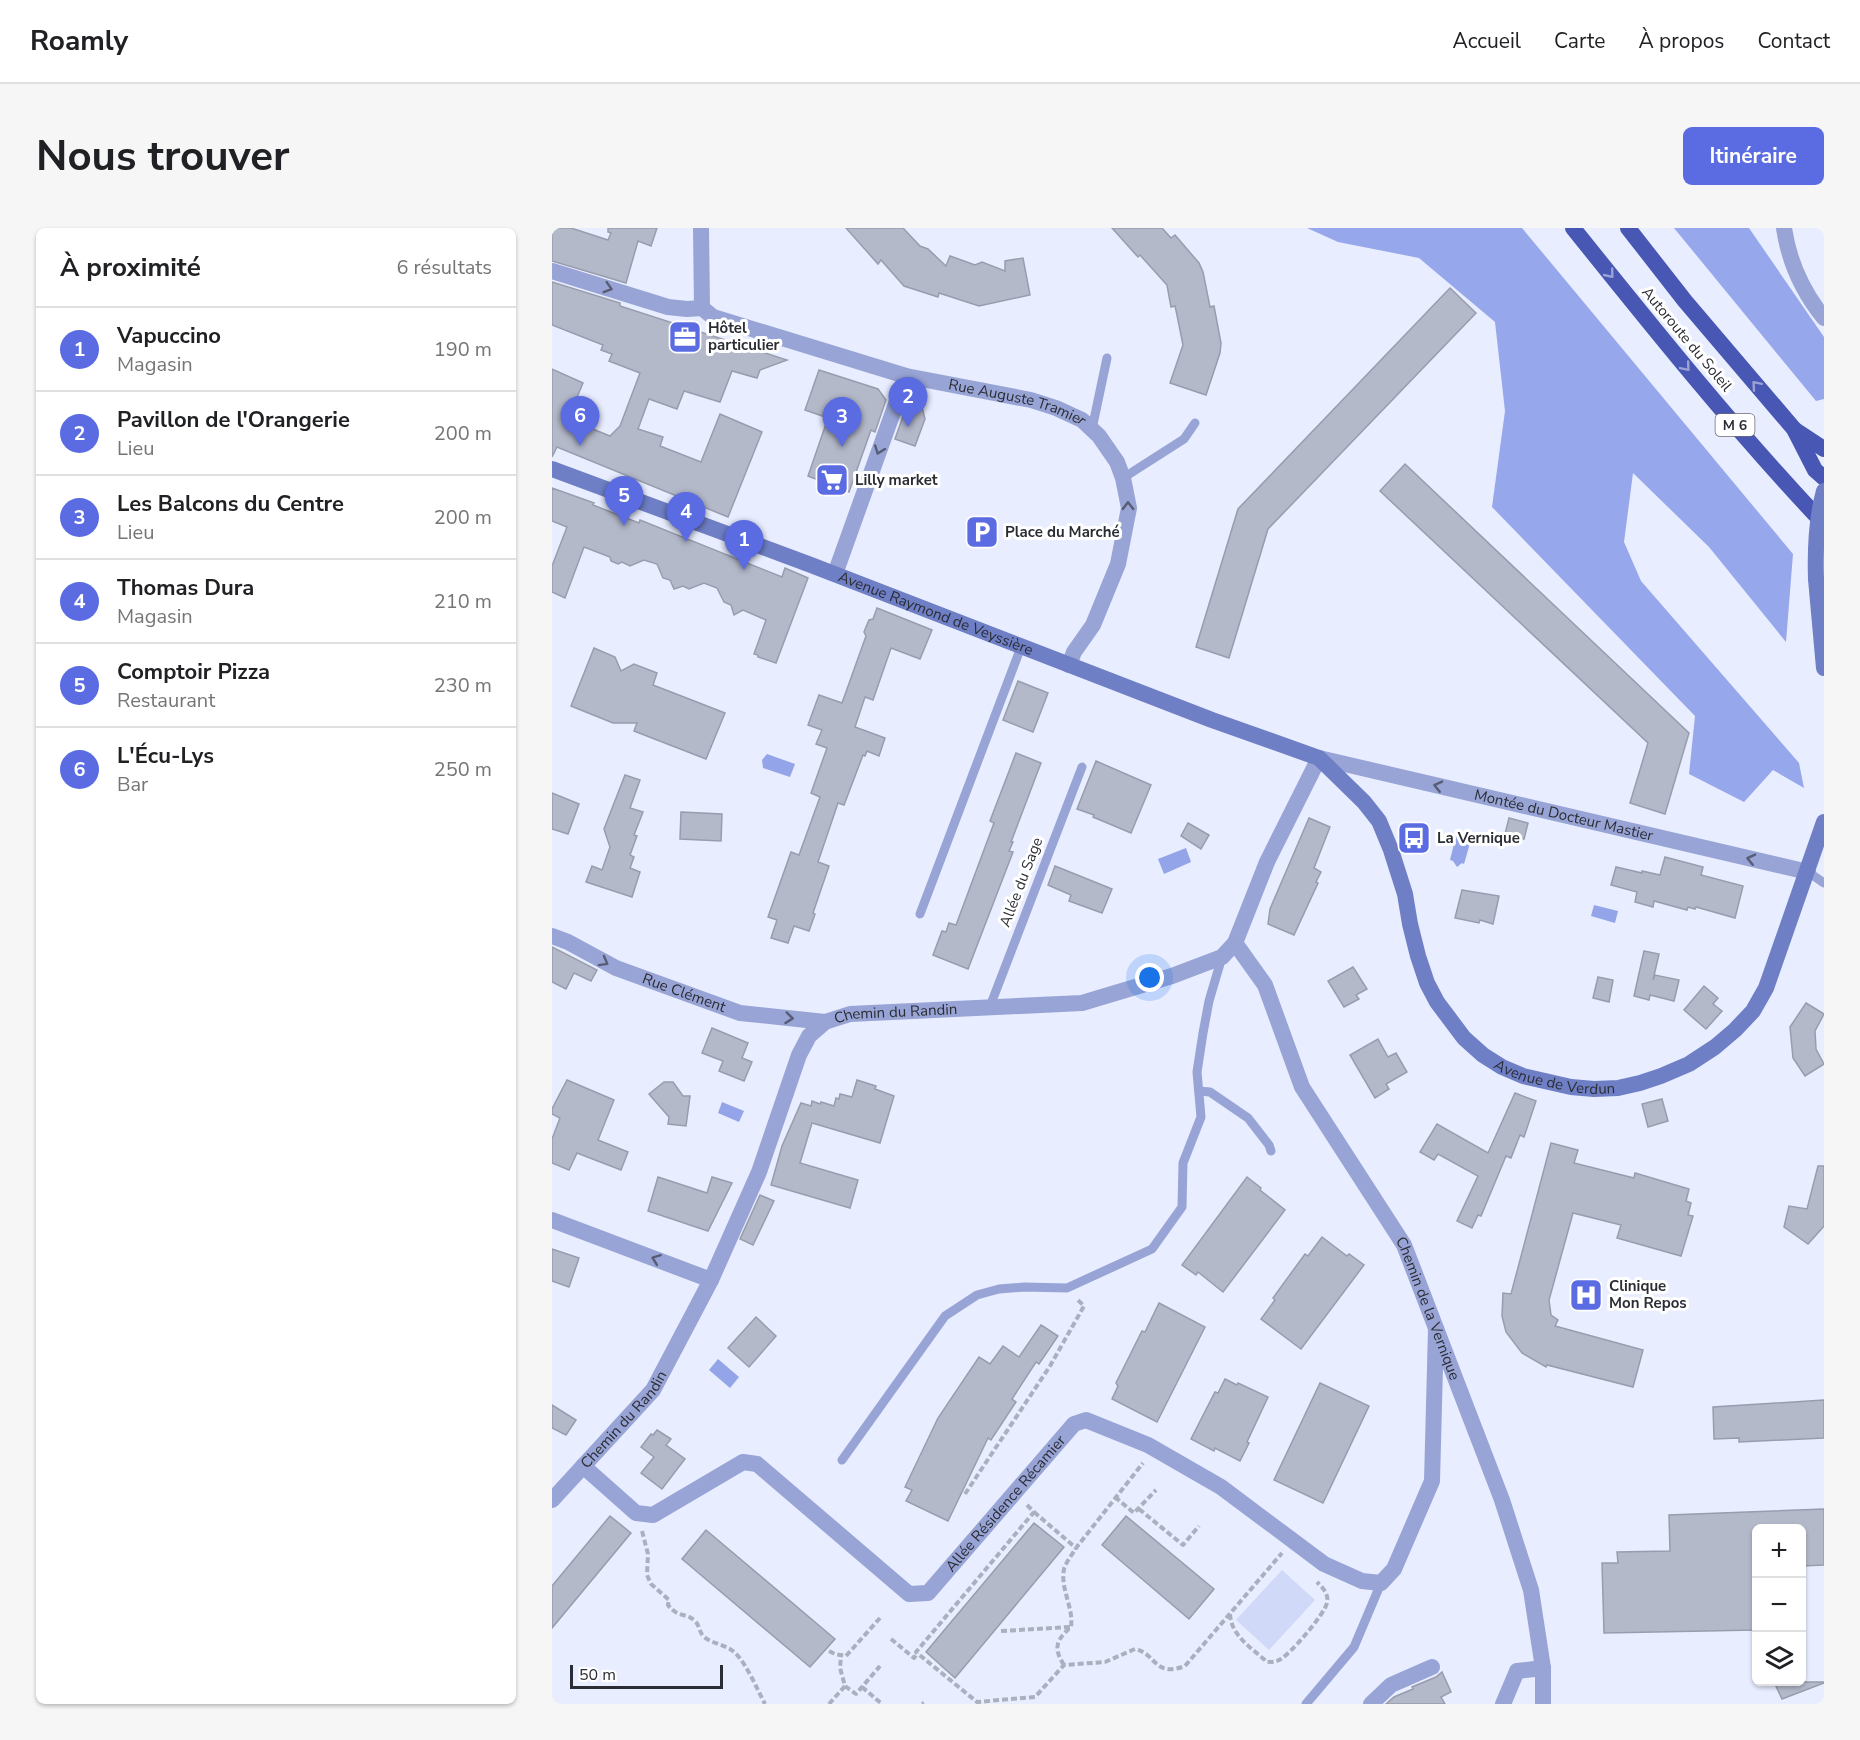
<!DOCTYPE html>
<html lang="fr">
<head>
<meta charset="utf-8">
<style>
	:root { --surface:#fff; --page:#f6f6f6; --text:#202124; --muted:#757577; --line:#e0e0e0; --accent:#5b6be2 }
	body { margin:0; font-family:"Nunito Sans",sans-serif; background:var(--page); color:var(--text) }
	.controls { position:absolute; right:18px; bottom:18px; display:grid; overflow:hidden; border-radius:9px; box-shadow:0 2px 4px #0004 }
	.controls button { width:54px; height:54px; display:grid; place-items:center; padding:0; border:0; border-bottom:2px solid var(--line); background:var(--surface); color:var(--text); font:30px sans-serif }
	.scale { position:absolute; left:18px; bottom:15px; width:153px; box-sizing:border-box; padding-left:6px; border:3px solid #2b2d34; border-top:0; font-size:16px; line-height:21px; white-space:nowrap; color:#2b2d34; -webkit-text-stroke:4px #fff; paint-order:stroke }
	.you { position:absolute; left:598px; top:750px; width:21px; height:21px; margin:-15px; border:4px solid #fff; border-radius:50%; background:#1a73e8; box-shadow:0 0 0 9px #1a73e833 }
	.badge { display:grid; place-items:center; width:39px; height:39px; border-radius:50%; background:var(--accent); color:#fff; font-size:20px; font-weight:700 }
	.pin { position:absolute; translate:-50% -50px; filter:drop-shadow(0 2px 3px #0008) }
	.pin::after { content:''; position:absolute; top:32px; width:21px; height:18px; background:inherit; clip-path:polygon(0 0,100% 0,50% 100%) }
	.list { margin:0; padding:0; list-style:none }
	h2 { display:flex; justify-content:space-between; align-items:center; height:78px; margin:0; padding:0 24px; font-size:26px }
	h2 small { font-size:20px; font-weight:400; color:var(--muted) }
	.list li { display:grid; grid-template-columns:39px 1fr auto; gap:18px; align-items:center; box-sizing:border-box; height:84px; padding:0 24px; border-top:2px solid var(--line) }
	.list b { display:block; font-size:22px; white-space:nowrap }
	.list p { margin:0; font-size:20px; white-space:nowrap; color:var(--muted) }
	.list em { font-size:20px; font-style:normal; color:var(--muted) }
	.icon { flex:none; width:33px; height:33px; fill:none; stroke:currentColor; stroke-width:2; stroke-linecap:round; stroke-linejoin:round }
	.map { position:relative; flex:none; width:1272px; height:1476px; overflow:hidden; border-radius:9px }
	header { display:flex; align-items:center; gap:36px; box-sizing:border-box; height:84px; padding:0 30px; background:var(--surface); border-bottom:2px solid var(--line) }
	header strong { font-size:28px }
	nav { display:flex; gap:33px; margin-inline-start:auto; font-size:21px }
	.intro { display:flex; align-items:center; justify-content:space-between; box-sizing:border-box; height:144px; padding:0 36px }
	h1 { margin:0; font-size:42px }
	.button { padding:15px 27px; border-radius:9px; background:var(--accent); color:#fff; font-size:21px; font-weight:700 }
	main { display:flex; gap:36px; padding:0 36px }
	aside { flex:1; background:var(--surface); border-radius:9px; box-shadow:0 2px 4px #0004 }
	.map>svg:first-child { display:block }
</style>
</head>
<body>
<header>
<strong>Roamly</strong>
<nav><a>Accueil</a><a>Carte</a><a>À propos</a><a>Contact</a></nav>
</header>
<div class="intro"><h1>Nous trouver</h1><a class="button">Itinéraire</a></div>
<main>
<aside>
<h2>À proximité<small>6 résultats</small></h2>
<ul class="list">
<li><span class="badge">1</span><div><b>Vapuccino</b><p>Magasin</p></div><em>190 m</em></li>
<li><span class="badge">2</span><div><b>Pavillon de l'Orangerie</b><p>Lieu</p></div><em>200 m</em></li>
<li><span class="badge">3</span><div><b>Les Balcons du Centre</b><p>Lieu</p></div><em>200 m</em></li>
<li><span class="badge">4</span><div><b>Thomas Dura</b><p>Magasin</p></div><em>210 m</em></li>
<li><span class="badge">5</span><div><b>Comptoir Pizza</b><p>Restaurant</p></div><em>230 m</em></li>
<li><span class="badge">6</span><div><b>L'Écu-Lys</b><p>Bar</p></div><em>250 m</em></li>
</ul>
</aside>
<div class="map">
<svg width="1272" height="1476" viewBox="0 0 1272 1476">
	<rect width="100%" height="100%" fill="#e8edff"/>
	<polygon fill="#d1d9f9" points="730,1342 763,1372 717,1422 684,1392"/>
	<g fill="#97a7ec">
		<polygon points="755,0 970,0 1241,326 1234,414 1157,319 1081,245 1072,314 1089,353 1247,535 1252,560 1221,542 1192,574 1137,546 1143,488 940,279 953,183 943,94 867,30 786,14"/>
		<polygon points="1122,0 1197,0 1272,109 1272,171 1264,173"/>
	</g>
	<g fill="#93a4e8">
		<polygon points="215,526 243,536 238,549 211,540 210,532"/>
		<polygon points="905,604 920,608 912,636 910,635 905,639 901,633 898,632"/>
		<polygon points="634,620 639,634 612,646 606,631"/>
		<polygon points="1042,677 1066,683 1063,695 1039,688"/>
		<polygon points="170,874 192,883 187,894 166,885"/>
		<polygon points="166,1131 187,1149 178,1160 157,1142"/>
	</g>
	<g fill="#b4b9ca" stroke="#989dad" stroke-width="1.5">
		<polygon points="0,0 19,0 56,12 59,5 56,4 56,0 105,0 99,18 86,13 74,55 0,33"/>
		<polygon points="294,0 351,0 368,18 376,21 394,38 398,28 423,37 430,34 453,43 453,33 471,30 478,67 427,78 387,65 386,69 352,58 329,32 326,36"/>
		<polygon points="560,0 610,0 619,10 623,7 647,35 651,44 658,79 662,78 669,115 668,125 654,167 618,155 631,117 625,87 623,78 619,79 615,57 588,27 586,29"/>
		<polygon points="0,54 68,75 68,78 235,132 208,142 205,150 180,143 168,174 132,163 125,181 97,171 86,201 111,209 108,218 149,234 168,186 210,204 176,289 5,219 0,229 0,141 31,155 16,191 58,208 68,198 88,145 57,133 60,126 49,122 51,117 0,97"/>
		<polygon points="898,60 924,85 716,301 677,430 644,419 686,281"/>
		<polygon points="267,142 326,161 334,172 323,204 319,202 297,264 256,248 276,190 253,182"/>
		<polygon points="368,170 373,191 363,218 343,211 355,177"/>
		<polygon points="853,236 1137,505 1113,586 1078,575 1096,515 828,263"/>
		<polygon points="0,260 42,275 41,277 87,295 88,292 230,349 233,340 256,350 224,435 206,429 206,427 202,426 214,392 191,382 182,387 179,377 172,374 165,360 152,355 137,361 131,358 122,361 118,352 111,350 105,336 92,332 78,338 70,334 66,336 59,333 58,329 32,319 13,370 0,364 0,338 15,299 0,293"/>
		<polygon points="325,380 380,402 368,431 339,420 321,472 313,469 303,499 333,510 327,528 315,523 313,528 311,527 292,577 286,575 266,634 277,638 261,685 263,686 257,703 242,698 236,715 219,710 225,692 216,689 239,624 247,627 268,569 259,565 275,520 264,516 270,502 256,497 267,467 290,475 314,408 312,404 317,392 321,391"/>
		<polygon points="42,420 63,429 69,443 82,436 105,445 101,457 173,485 154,531 82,503 85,495 61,495 19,478"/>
		<polygon points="466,453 496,465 481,504 451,492"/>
		<polygon points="464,525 489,535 459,614 461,614 457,623 461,624 416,741 381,727 390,703 394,704 397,695 404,697 442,595 438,593"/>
		<polygon points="544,533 599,557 579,605 541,589 542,587 525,581"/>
		<polygon points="73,547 88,552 78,580 91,584 82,607 85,608 78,627 82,629 78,640 88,644 80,669 34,654 40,638 50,642 58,619 52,601"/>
		<polygon points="0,565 27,576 16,606 0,601"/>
		<polygon points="129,584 170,586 169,613 128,611"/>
		<polygon points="757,590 778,599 762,640 769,644 764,654 766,655 742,707 716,696 718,681"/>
		<polygon points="957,590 976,595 972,611 953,606"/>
		<polygon points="636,595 657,607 649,621 629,608"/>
		<polygon points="1113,629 1151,639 1149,647 1191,658 1183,690 1144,679 1143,681 1136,679 1135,682 1102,673 1101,679 1083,674 1085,664 1059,657 1064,639 1090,645 1090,643 1108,647"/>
		<polygon points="503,638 560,661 550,685 517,673 519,667 496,657"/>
		<polygon points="910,662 947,668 941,696 928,692 927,695 903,690"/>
		<polygon points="0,719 45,742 39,753 22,745 14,761 0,754"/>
		<polygon points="1092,723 1107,726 1101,752 1103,747 1127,752 1122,773 1098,767 1097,772 1082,768"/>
		<polygon points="801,739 815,761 804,767 807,771 792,779 776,753"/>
		<polygon points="1046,749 1061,752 1057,774 1041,770"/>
		<polygon points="1152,758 1166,770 1161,776 1170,783 1154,801 1132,782"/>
		<polygon points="1254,775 1272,786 1263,803 1264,821 1272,836 1253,848 1241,830 1238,799"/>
		<polygon points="160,800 196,815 190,830 200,834 192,853 167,843 171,833 150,825"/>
		<polygon points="826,811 836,829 844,825 855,844 834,856 837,861 823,870 798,827"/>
		<polygon points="15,852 62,872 46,912 76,924 69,942 25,925 17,942 0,935 0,911 8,890 0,886 0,881"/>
		<polygon points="305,852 324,858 323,861 342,868 328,915 260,895 248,935 306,952 298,980 219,957 230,918 249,875 259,878 260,873 268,876 269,874 282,878 284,870 287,871 288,866 300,869"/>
		<polygon points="112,854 121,854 131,868 138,868 134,898 116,896 117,889 97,866"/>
		<polygon points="963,865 984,873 972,909 968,907 959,930 954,928 929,988 926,987 920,1000 905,993 926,948 886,926 882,932 868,924 885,896 936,925"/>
		<polygon points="1110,871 1116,893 1096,899 1090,876"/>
		<polygon points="999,915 1026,922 1022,935 1082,950 1083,945 1137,961 1134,973 1139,975 1136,987 1141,988 1129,1028 1065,1010 1069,997 1021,985 997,1072 999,1087 1006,1092 1003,1098 1091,1122 1081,1159 995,1137 994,1139 970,1125 954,1104 950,1088 951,1065 959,1066"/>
		<polygon points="1266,938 1272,938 1272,998 1256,1016 1232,999 1237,978 1255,981"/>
		<polygon points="106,949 155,965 160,949 180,955 156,1003 96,983"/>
		<polygon points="695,949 709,960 708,962 733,982 671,1064 646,1044 644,1047 630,1037"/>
		<polygon points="208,967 222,973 201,1017 188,1011"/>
		<polygon points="770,1009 795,1028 797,1026 812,1037 749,1121 709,1091 723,1072 721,1070 753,1026 756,1028"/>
		<polygon points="0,1021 27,1030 17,1059 0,1053"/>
		<polygon points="607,1075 653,1099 605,1194 560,1171 566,1158 564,1155 590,1103 593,1104"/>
		<polygon points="204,1089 224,1108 197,1139 176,1120"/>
		<polygon points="489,1097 506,1108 487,1136 484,1134 460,1171 464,1174 439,1212 436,1210 396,1293 354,1273 360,1262 353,1259 386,1190 427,1129 438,1136 451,1118 467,1129"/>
		<polygon points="673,1151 685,1157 686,1155 716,1169 695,1214 697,1215 688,1233 663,1220 662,1223 639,1211 663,1164 666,1165"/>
		<polygon points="768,1155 817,1178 771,1275 722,1252"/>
		<polygon points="1272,1172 1272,1210 1187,1214 1187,1210 1162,1211 1161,1179"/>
		<polygon points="0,1177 24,1192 14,1207 0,1200"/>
		<polygon points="105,1202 119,1211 114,1217 133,1231 110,1261 89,1245 102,1229 89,1219 99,1206 101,1207"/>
		<polygon points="1272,1281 1272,1337 1250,1338 1250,1300 1204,1300 1204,1402 1052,1405 1050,1335 1066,1335 1065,1324 1118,1323 1117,1287"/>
		<polygon points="58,1288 79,1305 0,1400 0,1358"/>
		<polygon points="574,1288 662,1361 637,1391 550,1317"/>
		<polygon points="482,1295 512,1319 403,1450 374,1424"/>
		<polygon points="154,1302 283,1411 258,1439 130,1331"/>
		<polygon points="890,1444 899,1464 889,1469 893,1476 834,1476 842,1469 861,1461 860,1459 884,1449"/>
		<polygon points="1222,1454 1272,1454 1272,1455 1230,1471"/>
	</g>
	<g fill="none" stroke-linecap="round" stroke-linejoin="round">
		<g stroke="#abafbe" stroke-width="4" stroke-dasharray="6 3" stroke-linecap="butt">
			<polyline points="413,1266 498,1138 532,1078 524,1070"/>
			<polyline points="563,1269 582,1285 604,1262"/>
			<path d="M475,1277L482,1284L364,1424L425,1474L483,1469L512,1437L553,1434L583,1421C604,1425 602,1450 633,1438L730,1325"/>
			<polyline points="587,1281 631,1317 647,1298"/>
			<polyline points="482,1284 524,1320 591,1235"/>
			<path d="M90,1303L96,1326L95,1347L99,1356L117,1372L116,1377C127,1391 134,1384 143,1393C148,1398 147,1404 152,1409C160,1415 169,1416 178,1421C192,1429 205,1461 213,1476"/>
			<path d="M678,1386C679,1408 700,1420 715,1434C720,1434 724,1434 729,1431C739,1425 772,1387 775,1375C777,1366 771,1360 765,1354"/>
			<polyline points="449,1403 518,1399"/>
			<polyline points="339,1411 362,1430 366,1425"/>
			<polyline points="277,1423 283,1426 294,1428 328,1390"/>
			<path d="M512,1437C501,1420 504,1412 519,1399C522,1380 508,1361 512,1341C514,1334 520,1327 524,1320"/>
			<polyline points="293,1458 304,1466 328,1438"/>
			<polyline points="310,1459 330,1476"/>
			<polyline points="277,1476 293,1458 288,1440 289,1428"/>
			<polyline points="370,1476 372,1475"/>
		</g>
		<g stroke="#98a4d5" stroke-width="9">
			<polyline points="540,201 555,130"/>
			<polyline points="571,250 632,211 643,195"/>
			<polyline points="1256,644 1272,655"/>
			<polyline points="368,686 469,419"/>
			<polyline points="437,781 530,539"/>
			<polyline points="647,863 658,864 696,890 717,917 719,923"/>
			<polyline points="290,1232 393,1088 425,1067 447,1061 472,1059 515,1060 600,1021 630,979 631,935 649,889 645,844 651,805 657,773 670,729"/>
			<polyline points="754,1476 802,1419 829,1355"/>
		</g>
		<g stroke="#98a4d5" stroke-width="16">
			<polyline points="149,0 150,80"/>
			<path id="s1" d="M0,43L116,79L135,81L150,80L161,89L354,148L479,172L504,180L530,192L547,208L565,234L571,250L577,280L566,336L541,397L522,424L517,437"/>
			<polyline points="283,346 354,148"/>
			<path id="s2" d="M0,708L16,714L64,740L188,785L273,794"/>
			<path id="s3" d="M683,715L713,757L750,859L852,1017L950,1272L979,1362L991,1440V1476"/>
			<polyline points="0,992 159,1052"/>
			<path id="s4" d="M31,1238L84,1285L101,1287L191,1234L205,1236L357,1366L376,1365L522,1196L534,1192L596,1217L669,1259L772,1336L810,1353L829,1355L842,1341L880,1253L884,1101"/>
			<path id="s5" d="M0,1272L101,1162L159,1052L207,944L247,827L257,808L273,794L298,786L530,775L620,748L670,729L683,715L715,634L767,530L1256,644"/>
			<polyline points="819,1476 839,1457 880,1439"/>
			<polyline points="951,1476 965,1443 991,1440"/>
		</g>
		<path stroke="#98a4d5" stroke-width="16" d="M1232,0C1237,34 1250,63 1272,90"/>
		<g stroke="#6f7fc6" stroke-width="16">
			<path id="s6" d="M0,241L259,337L660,492L767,530L812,574L827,593L839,622L853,666L858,696L866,728L875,755L885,774L912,810L931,827L950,839L971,848L1019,859L1042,861L1066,860L1088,855L1109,848L1137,836L1163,819L1183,802L1201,783L1214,760L1272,594"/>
			<polyline points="1264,351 1272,440"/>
		</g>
		<g stroke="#4856b4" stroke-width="16">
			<path d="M1021,0C1102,101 1183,202 1272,296"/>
			<polyline points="1076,0 1133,73 1242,201 1263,242 1272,250"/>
			<polyline points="1243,202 1272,221"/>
		</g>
		<path stroke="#6f7fc6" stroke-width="16" d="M1264,351C1263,321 1264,292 1272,263"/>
	</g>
	<defs><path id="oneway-chevron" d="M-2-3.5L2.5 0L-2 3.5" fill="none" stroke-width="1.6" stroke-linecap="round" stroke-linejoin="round" transform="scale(1.5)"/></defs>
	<g stroke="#9aa2d6">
		<use href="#oneway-chevron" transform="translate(1058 46) rotate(51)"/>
		<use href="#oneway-chevron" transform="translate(1134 139) rotate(50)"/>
		<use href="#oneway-chevron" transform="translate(1204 157) rotate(-131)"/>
	</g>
	<g stroke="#575d74">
		<use href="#oneway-chevron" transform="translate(56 60) rotate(17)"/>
		<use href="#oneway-chevron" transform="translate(327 222) rotate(110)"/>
		<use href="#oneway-chevron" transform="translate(576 278) rotate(-90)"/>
		<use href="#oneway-chevron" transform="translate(886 558) rotate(-167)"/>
		<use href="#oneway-chevron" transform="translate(1199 631) rotate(-167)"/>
		<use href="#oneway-chevron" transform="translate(52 734) rotate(29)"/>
		<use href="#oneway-chevron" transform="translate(237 790) rotate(6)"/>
		<use href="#oneway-chevron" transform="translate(104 1031) rotate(-159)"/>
	</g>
	<defs>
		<g id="office-square" transform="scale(1.725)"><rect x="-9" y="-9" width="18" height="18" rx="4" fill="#5b6be2" stroke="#fff"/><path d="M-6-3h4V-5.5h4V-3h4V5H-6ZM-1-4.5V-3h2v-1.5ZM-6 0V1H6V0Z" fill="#fff"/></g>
		<g id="supermarket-square" transform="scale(1.725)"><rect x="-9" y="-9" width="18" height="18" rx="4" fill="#5b6be2" stroke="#fff"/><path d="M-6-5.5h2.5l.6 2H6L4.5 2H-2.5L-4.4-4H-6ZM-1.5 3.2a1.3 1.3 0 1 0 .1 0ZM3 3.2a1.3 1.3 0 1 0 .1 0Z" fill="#fff"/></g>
		<g id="parking-square" transform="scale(1.725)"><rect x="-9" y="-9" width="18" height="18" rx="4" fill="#5b6be2" stroke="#fff"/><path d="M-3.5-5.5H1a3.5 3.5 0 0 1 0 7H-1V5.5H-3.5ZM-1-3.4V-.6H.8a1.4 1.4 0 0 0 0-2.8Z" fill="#fff"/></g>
		<g id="bus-square" transform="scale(1.725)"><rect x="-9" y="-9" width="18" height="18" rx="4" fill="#5b6be2" stroke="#fff"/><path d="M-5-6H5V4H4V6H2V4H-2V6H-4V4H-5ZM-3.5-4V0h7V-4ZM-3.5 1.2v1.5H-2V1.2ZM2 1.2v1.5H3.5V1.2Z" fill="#fff"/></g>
		<g id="hospital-square" transform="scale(1.725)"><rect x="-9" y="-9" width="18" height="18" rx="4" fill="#5b6be2" stroke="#fff"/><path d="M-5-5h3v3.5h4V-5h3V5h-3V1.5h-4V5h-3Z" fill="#fff"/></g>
	</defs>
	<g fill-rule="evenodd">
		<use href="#office-square" x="133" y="109"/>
		<use href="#supermarket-square" x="280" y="252"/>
		<use href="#parking-square" x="430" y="304"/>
		<use href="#bus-square" x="862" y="610"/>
		<use href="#hospital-square" x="1034" y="1067"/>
	</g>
	<g text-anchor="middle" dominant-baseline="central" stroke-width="6" stroke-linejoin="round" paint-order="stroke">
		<rect fill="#fff" stroke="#6b6c71" stroke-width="1.5" x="1163.5" y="186" width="39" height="22" rx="4.5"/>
		<g font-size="14" font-weight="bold" fill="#2b2d34">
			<text x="1183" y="197">M 6</text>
		</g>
		<g font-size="15" font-weight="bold" fill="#2b2d34" stroke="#fff" text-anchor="start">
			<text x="156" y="100">Hôtel<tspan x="156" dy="17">particulier</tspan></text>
			<text x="303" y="252">Lilly market</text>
			<text x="453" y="304">Place du Marché</text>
			<text x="885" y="610">La Vernique</text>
			<text x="1057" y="1058">Clinique<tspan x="1057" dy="17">Mon Repos</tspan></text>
		</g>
		<g font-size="15" fill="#2b2d34" stroke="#fff">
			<text transform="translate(1135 111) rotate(50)">Autoroute du Soleil</text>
			<text stroke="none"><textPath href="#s1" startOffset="486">Rue Auguste Tramier</textPath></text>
			<text stroke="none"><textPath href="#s6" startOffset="410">Avenue Raymond de Veyssière</textPath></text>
			<text stroke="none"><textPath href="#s5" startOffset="1438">Montée du Docteur Mastier</textPath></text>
			<text transform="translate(469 654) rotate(-69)">Allée du Sage</text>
			<text stroke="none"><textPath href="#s2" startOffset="144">Rue Clément</textPath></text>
			<text stroke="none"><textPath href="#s5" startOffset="630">Chemin du Randin</textPath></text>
			<text stroke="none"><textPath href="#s6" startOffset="1245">Avenue de Verdun</textPath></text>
			<text stroke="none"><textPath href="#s3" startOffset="416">Chemin de la Vernique</textPath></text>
			<text stroke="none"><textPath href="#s5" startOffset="108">Chemin du Randin</textPath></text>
			<text stroke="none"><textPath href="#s4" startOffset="544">Allée Résidence Récamier</textPath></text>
		</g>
	</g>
</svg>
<div class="controls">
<button>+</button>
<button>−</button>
<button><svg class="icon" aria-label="layers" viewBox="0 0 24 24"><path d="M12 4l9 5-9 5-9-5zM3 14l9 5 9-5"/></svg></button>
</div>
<div class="scale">50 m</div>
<div class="you"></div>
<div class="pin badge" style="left:192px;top:342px">1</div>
<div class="pin badge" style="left:356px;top:199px">2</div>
<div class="pin badge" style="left:290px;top:219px">3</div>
<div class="pin badge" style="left:134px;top:314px">4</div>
<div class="pin badge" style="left:72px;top:298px">5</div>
<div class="pin badge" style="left:28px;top:218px">6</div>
</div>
</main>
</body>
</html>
